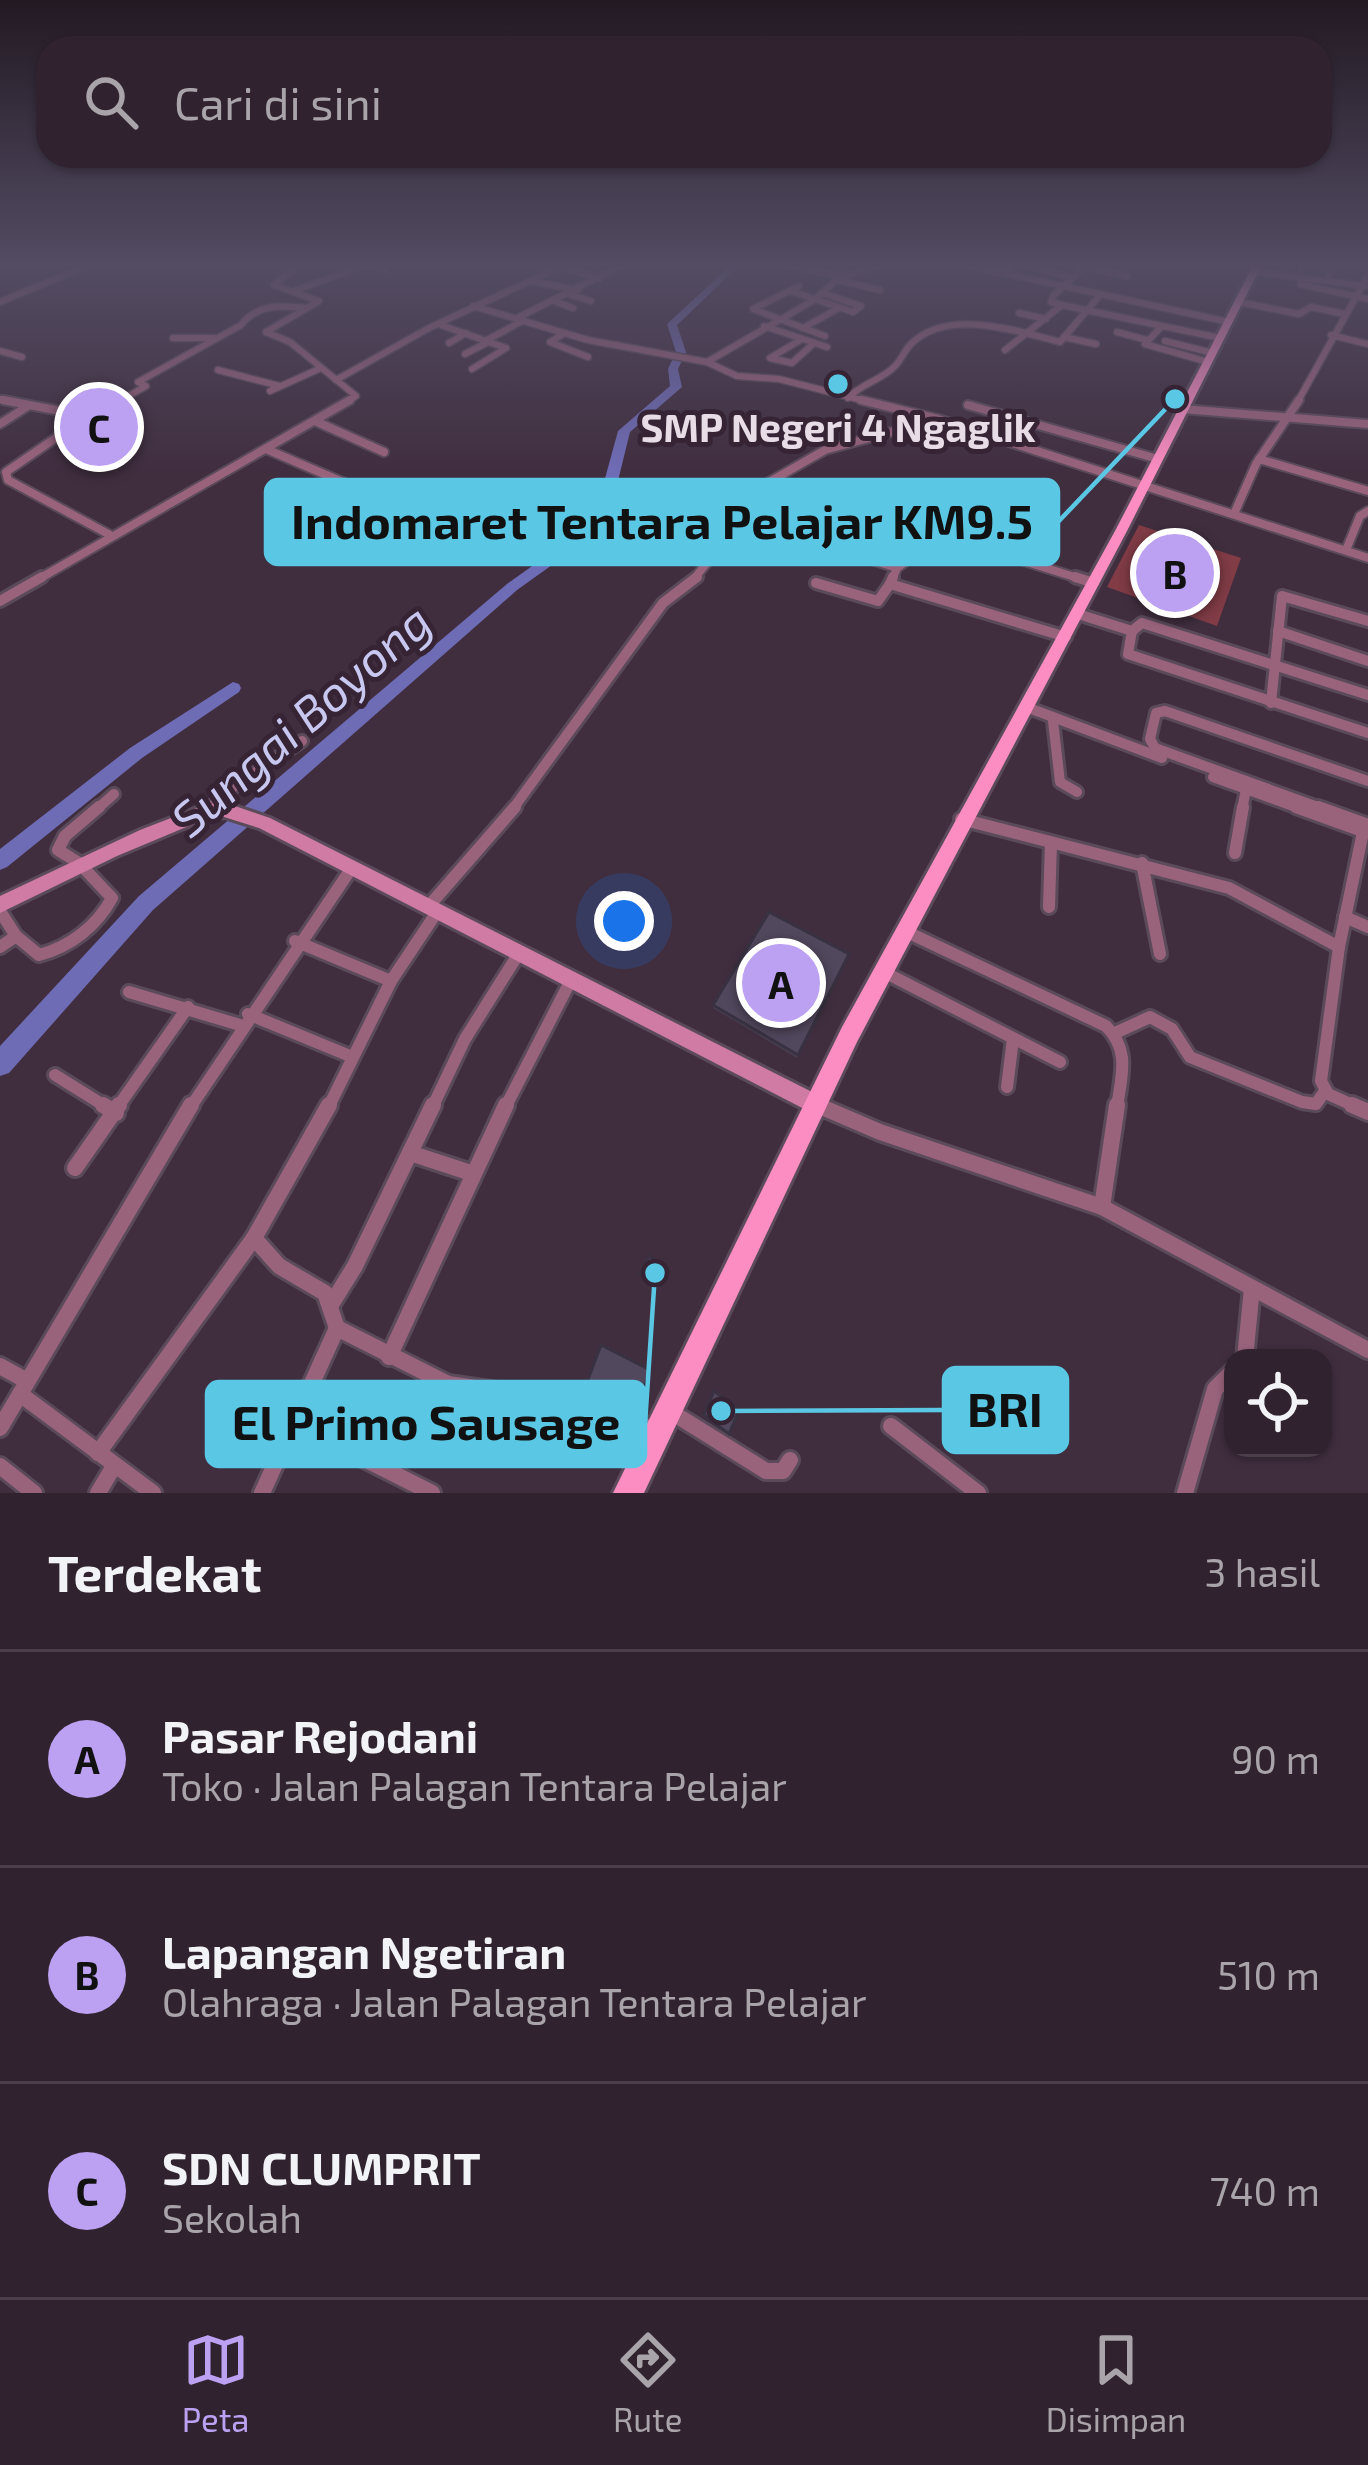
<!DOCTYPE html>
<html lang="id">
<head>
<meta charset="utf-8">
<style>
	:root { --surface:#30222f; --page:#3c2f3b; --text:#f1f3f6; --muted:#a8a4aa; --line:#4b3f4b; --accent:#bca0f2 }
	body { margin:0; font-family:"Exo 2",sans-serif; background:var(--page); color:var(--text) }
	.controls { position:absolute; right:36px; bottom:36px; display:grid; overflow:hidden; border-radius:24px; box-shadow:0 3px 9px #0004 }
	.controls button { width:108px; height:108px; display:grid; place-items:center; padding:0; border:0; border-bottom:3px solid var(--line); background:var(--surface); color:var(--text); font:60px sans-serif }
	.you { position:absolute; left:624px; top:921px; width:42px; height:42px; margin:-30px; border:9px solid #fff; border-radius:50%; background:#1a73e8; box-shadow:0 0 0 18px #1a73e833 }
	.badge { display:grid; place-items:center; width:78px; height:78px; border-radius:50%; background:var(--accent); color:#111; font-size:39px; font-weight:700 }
	.pin { position:absolute; translate:-50% -50%; border:6px solid #fff; box-shadow:0 3px 12px #0006 }
	.list { margin:0; padding:0; list-style:none }
	h2 { display:flex; justify-content:space-between; align-items:center; height:156px; margin:0; padding:0 48px; font-size:51px }
	h2 small { font-size:39px; font-weight:400; color:var(--muted) }
	.list li { display:grid; grid-template-columns:78px 1fr auto; gap:36px; align-items:center; box-sizing:border-box; height:216px; padding:0 48px; border-top:3px solid var(--line) }
	.list b { display:block; font-size:45px; white-space:nowrap }
	.list p { margin:0; font-size:39px; white-space:nowrap; color:var(--muted) }
	.list em { font-size:39px; font-style:normal; color:var(--muted) }
	.icon { flex:none; width:66px; height:66px; fill:none; stroke:currentColor; stroke-width:2; stroke-linecap:round; stroke-linejoin:round }
	.map { position:relative; flex:none; width:1368px; height:1493px; overflow:hidden }
	.search { position:absolute; background:var(--surface); box-shadow:0 3px 9px #0004; left:36px; right:36px; top:36px; height:132px; display:flex; align-items:center; gap:30px; box-sizing:border-box; padding:0 42px; border-radius:36px; color:var(--muted); font-size:45px }
	.sheet { height:804px; background:var(--surface) }
	nav { display:flex; justify-content:space-around; align-items:center; box-sizing:border-box; height:168px; border-top:3px solid var(--line); background:var(--surface); font-size:33px; color:var(--muted) }
	nav a { display:grid; justify-items:center; gap:6px }
	nav .on { color:var(--accent) }
	.map>svg:first-child { display:block }
</style>
</head>
<body>
<div class="map">
<svg width="1368" height="1493" viewBox="0 0 1368 1493">
	<rect width="100%" height="100%" fill="#402e3f"/>
	<polygon fill="#813c46" points="1139,525 1241,558 1217,626 1107,587"/>
	<g fill="none" stroke-linecap="round" stroke-linejoin="round">
		<g fill="#6f6cb6" fill-rule="evenodd">
			<polygon points="732,264 741,264 677,325 686,352 678,369 682,387 630,432 612,505 580,545 517,590 153,910 9,1073 0,1076 0,1046 139,896 507,584 570,539 598,504 618,431 670,386 668,369 676,352 667,324"/>
			<polygon points="233,682 239,684 241,688 239,692 142,758 7,867 0,870 0,849 130,748"/>
		</g>
		<g stroke="#5b4a5a" stroke-width="9">
			<g id="street-far4">
				<polyline points="368,264 385,270"/>
				<polyline points="962,264 1229,322"/>
				<polyline points="1006,264 997,268 1009,271"/>
				<polyline points="1023,264 1070,277"/>
				<polyline points="1302,264 1300,284 1368,299"/>
				<polyline points="1314,264 1334,266 1327,279"/>
				<polyline points="785,265 841,276"/>
				<polyline points="1085,266 1127,276"/>
				<polyline points="562,267 600,278"/>
				<polyline points="1259,272 1365,286"/>
				<polyline points="837,280 880,290"/>
				<polyline points="530,281 578,290"/>
				<polyline points="274,285 299,264"/>
				<polyline points="799,286 753,309 825,336"/>
				<polyline points="294,291 367,264"/>
				<polyline points="791,291 853,312 861,306 822,293"/>
				<polyline points="568,294 591,301"/>
				<polyline points="554,301 573,308"/>
				<polyline points="0,302 91,264"/>
				<polyline points="1239,302 1299,314 1311,307 1345,314"/>
				<polyline points="1062,305 1220,338"/>
				<polyline points="473,306 588,340 707,362"/>
				<polyline points="1019,313 1046,319"/>
				<polyline points="517,318 624,264"/>
				<polyline points="438,324 506,348"/>
				<polyline points="764,326 827,347"/>
				<polyline points="1161,327 1145,344 1208,362"/>
				<polyline points="803,328 839,308"/>
				<polyline points="266,332 319,301 274,285"/>
				<polyline points="266,332 290,342 356,396 345,403"/>
				<polyline points="1117,332 1147,340"/>
				<polyline points="565,333 550,342 588,357"/>
				<polyline points="1331,335 1368,344"/>
				<polyline points="1064,337 1096,344"/>
				<polyline points="173,338 215,338"/>
				<polyline points="802,339 770,358 792,363 814,343"/>
				<polyline points="487,340 524,320"/>
				<polyline points="1165,341 1213,353"/>
				<polyline points="449,343 466,333"/>
				<polyline points="1005,350 1062,305 1051,302 1053,296 1087,264"/>
				<polyline points="0,351 22,357"/>
				<polyline points="465,354 490,341"/>
				<polyline points="472,369 506,348"/>
				<polyline points="218,370 280,386"/>
				<polyline points="336,380 429,328 566,264"/>
				<polyline points="270,391 321,368"/>
				<path d="M848,398C862,383 882,380 895,366C902,359 905,349 912,343C949,308 1018,331 1060,342L1100,295"/>
				<polyline points="0,399 18,403"/>
				<path d="M116,403L146,386L138,382L241,325C257,304 281,305 306,308"/>
				<polyline points="873,403 779,379 737,376 707,362 814,300 839,278 881,264"/>
				<polyline points="1297,403 1368,275"/>
			</g>
		</g>
		<g stroke="#5b4a5a" stroke-width="12">
			<g id="street-far3">
				<polyline points="3,400 71,413 82,420"/>
				<polyline points="861,400 938,419 1368,558"/>
				<polyline points="968,405 1158,459"/>
				<polyline points="1182,409 1368,424"/>
				<polyline points="315,421 384,452"/>
				<polyline points="0,424 28,406"/>
				<polyline points="266,449 412,512"/>
				<polyline points="1259,459 1368,491"/>
				<polyline points="1234,514 1256,464 1299,400"/>
				<polyline points="112,536 8,480 6,472 82,420 122,400"/>
				<polyline points="1346,550 1360,516 1368,511"/>
				<polyline points="897,568 847,552 853,524 862,522 930,543"/>
				<polyline points="37,580 350,400"/>
				<polyline points="693,580 742,520 757,489 825,450 935,420"/>
				<polyline points="892,580 897,568 942,535 1084,580"/>
			</g>
		</g>
		<g stroke="#5b4a5a" stroke-width="16">
			<g id="street-far2">
				<polyline points="893,577 890,584 1066,637"/>
				<polyline points="1075,577 1094,583"/>
				<polyline points="816,583 878,601 890,584"/>
				<polyline points="0,601 42,577"/>
				<polyline points="1078,614 1132,631 1142,623 1368,695"/>
				<polyline points="1132,631 1128,654 1368,733"/>
				<polyline points="1278,631 1368,661"/>
				<polyline points="1271,703 1282,596 1368,621"/>
				<polyline points="1029,708 1162,758"/>
				<polyline points="1053,721 1060,782 1077,792"/>
				<polyline points="1213,777 1304,810"/>
				<polyline points="96,810 114,794"/>
				<polyline points="210,810 220,796 302,741"/>
				<polyline points="512,810 663,603 697,577"/>
				<polyline points="1242,810 1246,789"/>
				<polyline points="1326,810 1155,748 1150,739 1156,713 1165,711 1368,781"/>
			</g>
		</g>
		<g stroke="#5b4a5a" stroke-width="18">
			<g id="street-far1">
				<polyline points="1296,807 1368,833"/>
				<polyline points="1318,807 1368,825"/>
				<polyline points="961,819 1229,888 1339,947"/>
				<polyline points="1235,853 1243,807"/>
				<polyline points="1142,863 1160,954"/>
				<polyline points="428,907 515,807"/>
				<polyline points="1049,907 1051,843"/>
				<path d="M0,911L16,936L39,955C70,947 97,926 112,898L79,863L58,850L65,836L99,807"/>
				<polyline points="1345,917 1368,927"/>
				<path d="M905,931L1106,1026C1131,1051 1121,1076 1117,1108"/>
				<polyline points="295,941 391,981"/>
				<polyline points="0,947 16,936"/>
				<polyline points="882,971 1060,1062"/>
				<polyline points="129,992 240,1025"/>
				<polyline points="248,1014 350,1056"/>
				<polyline points="1115,1033 1150,1017 1172,1029 1190,1057 1302,1102 1316,1104 1325,1091"/>
				<polyline points="55,1075 108,1108"/>
				<polyline points="1007,1087 1013,1039"/>
				<polyline points="817,1105 824,1108"/>
				<polyline points="117,1108 188,1007"/>
				<polyline points="190,1108 351,869"/>
				<polyline points="328,1108 391,981 437,912"/>
				<polyline points="432,1108 465,1039 519,953"/>
				<polyline points="505,1108 571,980"/>
				<polyline points="1359,1108 1328,1094 1321,1081 1339,947 1363,832"/>
			</g>
		</g>
		<g stroke="#5b4a5a" stroke-width="22">
			<g id="street">
				<polyline points="103,1105 116,1113"/>
				<polyline points="329,1105 254,1238 279,1266 325,1293 337,1328 448,1384 615,1408 656,1433"/>
				<polyline points="817,1105 880,1132 1102,1207 1368,1350"/>
				<polyline points="1352,1105 1368,1112"/>
				<polyline points="410,1153 471,1173"/>
				<polyline points="75,1168 119,1105"/>
				<polyline points="1102,1207 1117,1105"/>
				<polyline points="332,1303 355,1266 433,1105"/>
				<polyline points="389,1357 506,1105"/>
				<polyline points="1245,1358 1252,1288"/>
				<polyline points="0,1366 27,1381"/>
				<polyline points="20,1394 153,1493"/>
				<polyline points="668,1410 766,1471 783,1471 790,1460"/>
				<polyline points="295,1424 432,1493"/>
				<polyline points="891,1426 978,1493"/>
				<polyline points="0,1428 191,1105"/>
				<polyline points="98,1453 254,1238"/>
				<polyline points="0,1466 34,1493"/>
				<polyline points="98,1493 114,1466"/>
				<polyline points="262,1493 337,1328"/>
				<polyline points="1185,1493 1215,1389 1233,1371"/>
			</g>
		</g>
		<g stroke="#5b4a5a" stroke-width="6">
			<polygon id="secondary" points="218,803 235,806 270,818 824,1098 827,1105 824,1112 817,1115 810,1112 259,828 224,817 203,820 117,856 0,913 0,896 140,830 202,806"/>
		</g>
		<g stroke="#5b4a5a" stroke-width="6">
			<polygon id="primary" points="1254,264 1262,264 1127,531 857,1042 644,1493 613,1493 842,1027 1115,531"/>
		</g>
		<use href="#street-far4" stroke="#99637c" stroke-width="6"/>
		<use href="#street-far3" stroke="#99637c" stroke-width="8"/>
		<use href="#street-far2" stroke="#99637c" stroke-width="10"/>
		<use href="#street-far1" stroke="#99637c" stroke-width="12"/>
		<use href="#street" stroke="#99637c" stroke-width="16"/>
		<use href="#secondary" fill="#d07ba4" fill-rule="evenodd"/>
		<use href="#primary" fill="#fb8dc2" fill-rule="evenodd"/>
	</g>
	<polygon fill="#473e51" points="849,954 797,1058 713,1008 713,1005"/>
	<g fill="#52485e" stroke="#393242" stroke-width="3">
		<polygon points="769,912 849,954 798,1055 713,1005"/>
		<polygon points="649,1256 668,1270 660,1287 640,1273"/>
		<polygon points="601,1345 650,1370 637,1409 586,1385"/>
		<polygon points="714,1391 739,1410 729,1434 704,1415"/>
	</g>
	<linearGradient id="sky" x2="0" y2="1"><stop stop-color="#231923"/><stop offset="0.56" stop-color="#534c63"/><stop offset="1" stop-color="#534c63" stop-opacity="0"/></linearGradient>
	<rect width="1368" height="473" fill="url(#sky)"/>
	<circle fill="#5ac8e5" stroke="#362435" stroke-width="4.5" cx="838" cy="384" r="12"/>
	<g text-anchor="middle" dominant-baseline="central" stroke-width="10" stroke-linejoin="round" paint-order="stroke">
		<g font-size="39" font-weight="bold" fill="#e8dde7" stroke="#362435">
			<text x="838" y="426">SMP Negeri 4 Ngaglik</text>
		</g>
		<g font-size="48" font-style="italic" fill="#c7c7f0" stroke="#362435">
			<text transform="translate(300 719) rotate(-41)">Sungai Boyong</text>
		</g>
	</g>
	<path fill="none" stroke="#5ac8e5" stroke-width="4.5" d="M1175 399L1058 522M721 1411L944 1410M655 1273L645 1424"/>
	<g fill="#5ac8e5" stroke="#362435" stroke-width="4.5">
		<circle cx="1175" cy="399" r="12"/>
		<circle cx="721" cy="1411" r="12"/>
		<circle cx="655" cy="1273" r="12"/>
	</g>
	<g fill="#5ac8e5" stroke="#5ac8e5" stroke-width="4.5">
		<rect x="266" y="480" width="792" height="84" rx="12"/>
		<rect x="944" y="1368" width="123" height="84" rx="12"/>
		<rect x="207" y="1382" width="438" height="84" rx="12"/>
	</g>
	<g font-size="48" text-anchor="middle" font-weight="bold" fill="#111">
		<text x="662" y="539">Indomaret Tentara Pelajar KM9.5</text>
		<text x="1005" y="1427">BRI</text>
		<text x="426" y="1440">El Primo Sausage</text>
	</g>
</svg>
<div class="controls">
<button><svg class="icon" aria-label="locate" viewBox="0 0 24 24"><circle cx="12" cy="12" r="6"/><path d="M12 2v4M12 18v4M2 12h4M18 12h4"/></svg></button>
</div>
<div class="you"></div>
<div class="pin badge" style="left:781px;top:983px">A</div>
<div class="pin badge" style="left:1175px;top:573px">B</div>
<div class="pin badge" style="left:99px;top:427px">C</div>
<div class="search"><svg class="icon" aria-label="search" viewBox="0 0 24 24"><circle cx="10" cy="10" r="6"/><path d="M15 15l6 6"/></svg>Cari di sini</div>
</div>
<section class="sheet">
<h2>Terdekat<small>3 hasil</small></h2>
<ul class="list">
<li><span class="badge">A</span><div><b>Pasar Rejodani</b><p>Toko · Jalan Palagan Tentara Pelajar</p></div><em>90 m</em></li>
<li><span class="badge">B</span><div><b>Lapangan Ngetiran</b><p>Olahraga · Jalan Palagan Tentara Pelajar</p></div><em>510 m</em></li>
<li><span class="badge">C</span><div><b>SDN CLUMPRIT</b><p>Sekolah</p></div><em>740 m</em></li>
</ul>
</section>
<nav>
<a class="on"><svg class="icon" aria-label="map" viewBox="0 0 24 24"><path d="M3 6l6-2 6 2 6-2v14l-6 2-6-2-6 2zM9 4v14M15 6v14"/></svg>Peta</a>
<a><svg class="icon" aria-label="directions" viewBox="0 0 24 24"><path d="M12 3l9 9-9 9-9-9zM9 14v-3h6M13 9l2 2-2 2"/></svg>Rute</a>
<a><svg class="icon" aria-label="saved" viewBox="0 0 24 24"><path d="M7 4h10v16l-5-4-5 4z"/></svg>Disimpan</a>
</nav>
</body>
</html>
